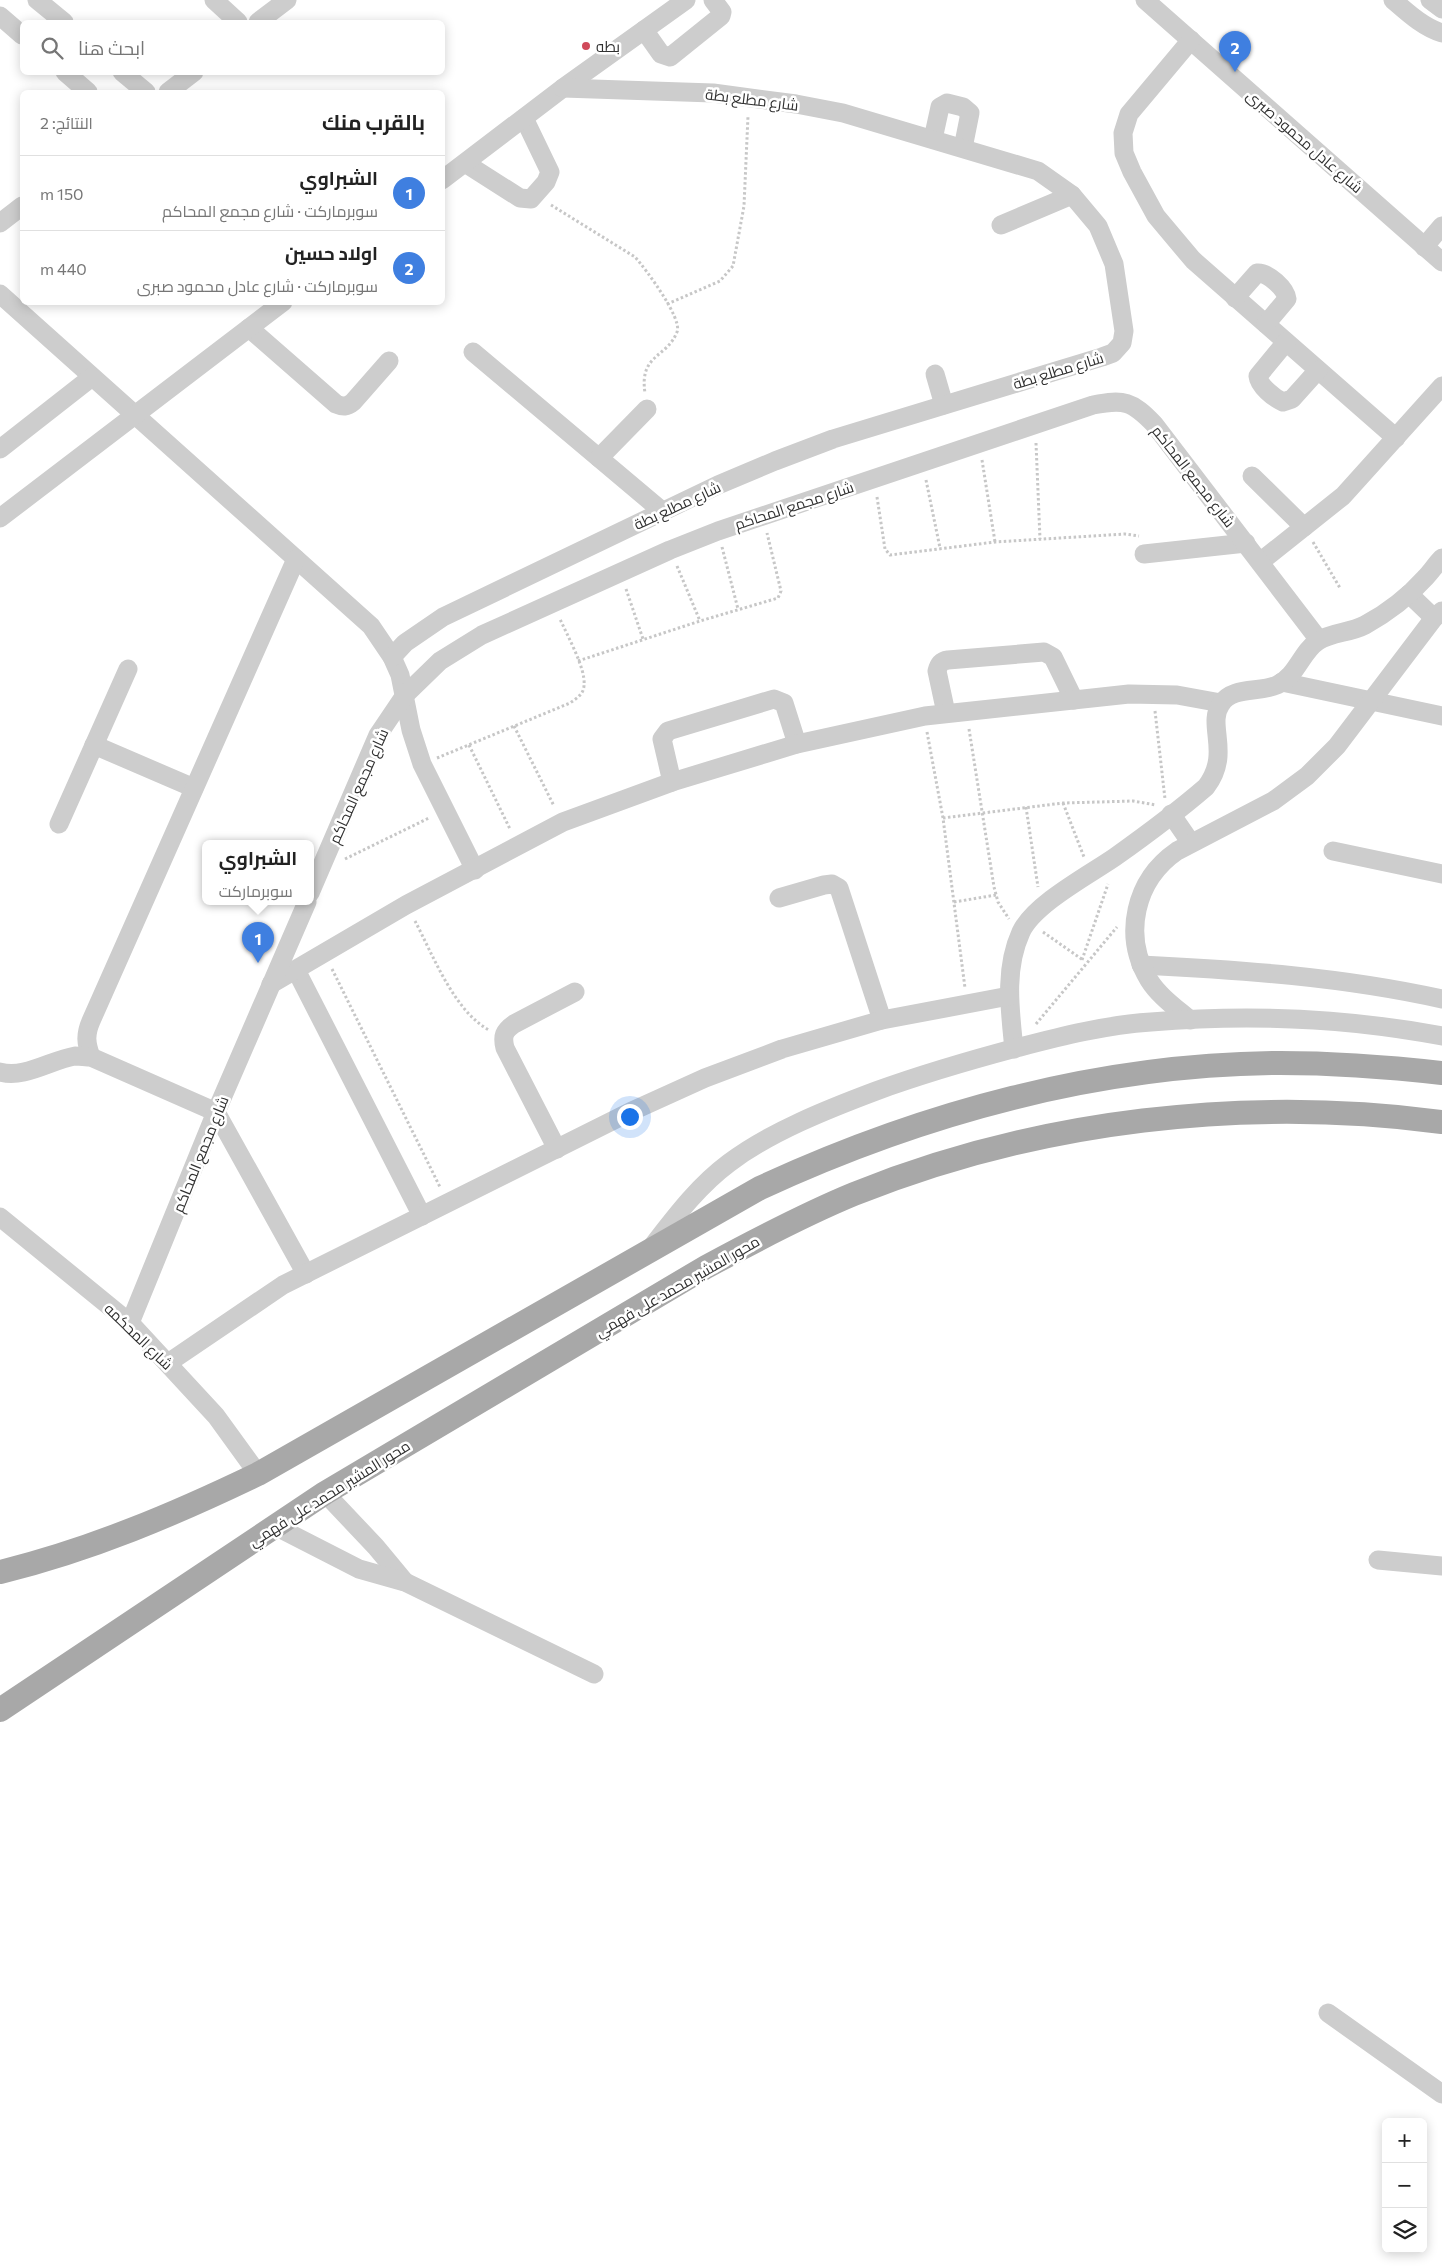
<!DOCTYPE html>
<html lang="ar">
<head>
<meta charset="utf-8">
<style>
	:root { --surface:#fff; --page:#f6f6f6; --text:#222; --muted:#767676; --line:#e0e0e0; --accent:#1a73e8 }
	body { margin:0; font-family:Commissioner,Cairo,sans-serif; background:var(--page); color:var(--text); direction:rtl }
	.controls { position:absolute; right:15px; bottom:15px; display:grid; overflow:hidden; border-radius:8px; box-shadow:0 2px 12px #0003 }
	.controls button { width:45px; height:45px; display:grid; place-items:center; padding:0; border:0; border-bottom:1px solid var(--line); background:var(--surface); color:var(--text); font:25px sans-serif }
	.you { position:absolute; left:629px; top:1116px; width:18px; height:18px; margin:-12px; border:4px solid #fff; border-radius:50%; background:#1a73e8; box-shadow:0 0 0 8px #1a73e833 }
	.badge { display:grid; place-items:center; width:32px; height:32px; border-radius:50%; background:var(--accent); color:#fff; font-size:16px; font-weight:700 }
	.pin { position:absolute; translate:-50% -41px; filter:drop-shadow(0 1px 2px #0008) }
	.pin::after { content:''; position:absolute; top:26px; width:18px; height:15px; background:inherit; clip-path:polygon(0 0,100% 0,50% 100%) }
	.popup { position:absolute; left:202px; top:840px; width:112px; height:65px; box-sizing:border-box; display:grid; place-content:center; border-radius:8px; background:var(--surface); filter:drop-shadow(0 1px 4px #0005); font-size:16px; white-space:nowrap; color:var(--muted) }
	.popup b { font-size:19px; color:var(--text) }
	.popup::after { content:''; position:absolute; left:50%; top:100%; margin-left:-10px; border:10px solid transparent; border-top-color:var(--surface) }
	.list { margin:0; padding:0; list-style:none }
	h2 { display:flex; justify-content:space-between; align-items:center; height:65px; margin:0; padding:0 20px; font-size:21px }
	h2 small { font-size:16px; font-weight:400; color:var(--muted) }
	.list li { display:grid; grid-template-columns:32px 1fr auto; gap:15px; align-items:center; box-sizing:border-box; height:75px; padding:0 20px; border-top:1px solid var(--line) }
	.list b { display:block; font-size:19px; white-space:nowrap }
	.list p { margin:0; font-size:16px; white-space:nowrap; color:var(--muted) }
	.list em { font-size:16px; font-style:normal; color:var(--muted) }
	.icon { flex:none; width:28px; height:28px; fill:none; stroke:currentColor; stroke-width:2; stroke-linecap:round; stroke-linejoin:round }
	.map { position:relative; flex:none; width:1442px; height:2268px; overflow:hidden; direction:ltr }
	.search { position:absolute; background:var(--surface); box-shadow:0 2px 12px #0003; left:20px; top:20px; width:425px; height:55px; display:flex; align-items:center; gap:12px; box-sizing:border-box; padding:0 18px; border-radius:8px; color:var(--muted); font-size:19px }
	.panel { position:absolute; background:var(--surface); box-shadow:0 2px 12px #0003; left:20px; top:90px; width:425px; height:215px; border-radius:8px; direction:rtl }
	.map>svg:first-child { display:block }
</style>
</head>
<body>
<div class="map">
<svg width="1442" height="2268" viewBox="0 0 1442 2268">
	<rect width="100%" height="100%" fill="#fff"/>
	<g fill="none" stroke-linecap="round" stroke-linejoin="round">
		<g stroke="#c7c7c7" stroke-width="3" stroke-dasharray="2.5 2.5" stroke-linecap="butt">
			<path d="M551,205L635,257C645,268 683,319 677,332C667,358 639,354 645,393"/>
			<polyline points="667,304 720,281 733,266 744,206 748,116"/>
			<polyline points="1036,443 1040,539"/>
			<polyline points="982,460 995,542"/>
			<polyline points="926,480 940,548"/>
			<polyline points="877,497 885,549 890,555 995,542 1125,534 1139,536"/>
			<polyline points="1313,542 1340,588"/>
			<polyline points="722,547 738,609"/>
			<polyline points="677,566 700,621"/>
			<polyline points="626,589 643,639"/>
			<polyline points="578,661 700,621 778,598 781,591 767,533"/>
			<polyline points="1155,711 1165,799"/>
			<polyline points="514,726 554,806"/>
			<polyline points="969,729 994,887 998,902 1009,919"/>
			<polyline points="927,732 943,818 965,988"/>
			<polyline points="469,745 510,829"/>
			<path d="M437,758L570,703C577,698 584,694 584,685C586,669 567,635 560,619"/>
			<polyline points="1063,803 1084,857"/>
			<polyline points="1026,807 1038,887"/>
			<polyline points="943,818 1063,803 1133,801 1156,805"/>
			<polyline points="345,859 429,818"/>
			<polyline points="954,902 996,895"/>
			<path d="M415,921C433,955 454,1011 489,1030"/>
			<polyline points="1043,932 1083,960"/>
			<polyline points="1082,960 1108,884"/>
			<polyline points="332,969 440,1187"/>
			<polyline points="1036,1024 1117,927"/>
		</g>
		<g stroke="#cdcdcd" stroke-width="19">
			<polyline points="37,0 64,22"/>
			<polyline points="214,0 238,22"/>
			<polyline points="1145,0 1442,262"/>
			<path d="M1393,0C1408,13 1423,27 1442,33"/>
			<polyline points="1430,0 1442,9"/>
			<polyline points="0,16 22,35"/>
			<polyline points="258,22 287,0"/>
			<polyline points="644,30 661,54 670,57 721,16 722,12 713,0"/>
			<polyline points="1191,40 1129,114 1123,133 1124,153 1132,172 1156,216 1193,260 1396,438"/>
			<polyline points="65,72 88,92"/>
			<polyline points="122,72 146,92"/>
			<polyline points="168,92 194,72"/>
			<polyline points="933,139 940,107 947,103 963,107 970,113 963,148"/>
			<polyline points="465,163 520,198 531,199 546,182 550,172 524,118"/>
			<polyline points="442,180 563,88 686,0"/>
			<polyline points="0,223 22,206"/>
			<polyline points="1001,225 1072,195"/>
			<polyline points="1424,247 1442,226"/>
			<polyline points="0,294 371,626 392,657 400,675 411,730 422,764 475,870"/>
			<path d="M1235,298L1257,273C1268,272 1286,289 1287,299L1266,324"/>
			<path d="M249,328L336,404C343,407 347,407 353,402L389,361"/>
			<path d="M1286,342L1258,376C1259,386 1274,398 1283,402L1292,399L1318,370"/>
			<polyline points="473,352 662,511"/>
			<polyline points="935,374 944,405"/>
			<polyline points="0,449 92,377"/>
			<polyline points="599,458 647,409"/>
			<polyline points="1252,476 1304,527"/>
			<polyline points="0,518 283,302"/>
			<polyline points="1144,554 1246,543"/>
			<polyline points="1260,562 1343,496 1442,386"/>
			<polyline points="1409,594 1434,618"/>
			<polyline points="392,657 405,643 443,617 718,485 775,461 833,439 1102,357 1113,353 1122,343 1124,331 1114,264 1098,226 1072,195 1038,171 843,113 796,104 713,93 563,88"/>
			<polyline points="1282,682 1442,716"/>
			<path d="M946,713L937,671C939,664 941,661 948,660L1044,652L1053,657L1074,700"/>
			<polyline points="94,745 194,788"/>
			<polyline points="672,782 662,739 668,731 774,699 784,703 797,744"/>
			<polyline points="1171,814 1191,843"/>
			<polyline points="59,824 128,669"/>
			<polyline points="1333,851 1442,874"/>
			<path d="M310,893L378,735L405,695L440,661L482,635L670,550L718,531L1093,405C1124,399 1132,401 1154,424L1319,640"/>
			<polyline points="779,898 824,885 832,884 839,888 882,1020"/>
			<path d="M1141,965C1243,970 1343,977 1442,999"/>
			<polyline points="296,970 422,1216"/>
			<polyline points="271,984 406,905 563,822 672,782 797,744 925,716 1129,694 1177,695 1221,703"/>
			<path d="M1190,1020C1176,1008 1159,996 1149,980C1122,935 1135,880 1177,851L1273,801L1307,776L1337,746L1434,618L1442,611"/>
			<path d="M1014,1049C1010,1010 1004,969 1021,932C1034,904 1089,875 1115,857C1146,835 1177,812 1206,787C1232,753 1206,725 1221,704C1232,686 1260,693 1277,685C1297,676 1301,652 1318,641C1332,632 1350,633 1365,625C1387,613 1408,597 1425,578C1431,572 1436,564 1442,558"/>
			<path d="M91,1057C86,1043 85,1035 91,1021L296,559"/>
			<path d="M0,1072C24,1079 51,1060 75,1056C80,1056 86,1057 91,1057L216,1112L306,1274"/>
			<path d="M557,1149L505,1048C502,1036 504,1031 514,1024L575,992"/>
			<polyline points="0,1217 130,1323 216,1416 258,1474"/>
			<path d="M651,1248C675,1217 698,1186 729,1163C770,1132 828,1109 876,1091C923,1074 971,1060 1020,1047C1062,1036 1106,1025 1151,1022C1247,1014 1347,1018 1442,1036"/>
			<polyline points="130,1323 216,1112 307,902"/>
			<polyline points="168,1363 283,1285 630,1112 705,1078 782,1049 882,1020 1009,996"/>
			<polyline points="325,1493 376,1547 405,1582"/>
			<polyline points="275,1526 359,1569 405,1582 594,1674"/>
			<polyline points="1378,1560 1442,1566"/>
			<polyline points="1328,2013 1442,2094"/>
		</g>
		<g stroke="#a8a8a8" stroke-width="24">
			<path d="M0,1572C90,1550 175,1514 258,1474L760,1188C922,1113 1100,1064 1280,1063C1335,1063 1388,1067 1442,1073"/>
			<path d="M0,1710L325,1493L706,1267C754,1241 803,1215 854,1194C1038,1120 1245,1096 1442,1122"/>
		</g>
	</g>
	<circle fill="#d0495a" stroke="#fff" stroke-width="2" cx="586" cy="46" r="5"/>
	<g text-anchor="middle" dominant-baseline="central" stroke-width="5" stroke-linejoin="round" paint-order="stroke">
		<g font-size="15" fill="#303030" stroke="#fff" text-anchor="start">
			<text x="596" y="46">بطه</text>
		</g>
		<g font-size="15" fill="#303030" stroke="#fff">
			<text transform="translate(752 99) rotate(7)">شارع مطلع بطة</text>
			<text transform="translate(1305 141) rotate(41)">شارع عادل محمود صبرى</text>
			<text transform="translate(1058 370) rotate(-17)">شارع مطلع بطة</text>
			<text transform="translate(1194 476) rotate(52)">شارع مجمع المحاكم</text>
			<text transform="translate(677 505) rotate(-25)">شارع مطلع بطة</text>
			<text transform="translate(794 505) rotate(-18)">شارع مجمع المحاكم</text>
			<text transform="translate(358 786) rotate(-66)">شارع مجمع المحاكم</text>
			<text transform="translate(200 1154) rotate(-68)">شارع مجمع المحاكم</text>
			<text transform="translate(677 1286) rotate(-30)">محور المشير محمد على فهمي</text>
			<text transform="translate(139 1336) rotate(44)">شارع المحكمه</text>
			<text transform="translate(329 1493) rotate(-32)">محور المشير محمد على فهمي</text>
		</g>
	</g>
</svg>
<div class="controls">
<button>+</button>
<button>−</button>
<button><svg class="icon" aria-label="layers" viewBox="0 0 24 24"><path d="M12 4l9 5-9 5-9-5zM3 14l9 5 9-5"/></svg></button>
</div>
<div class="you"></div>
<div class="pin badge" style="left:258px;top:963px;background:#3f7fe0">1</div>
<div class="popup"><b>الشبراوي</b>سوبرماركت</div>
<div class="pin badge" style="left:1235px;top:72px;background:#3f7fe0">2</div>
<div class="search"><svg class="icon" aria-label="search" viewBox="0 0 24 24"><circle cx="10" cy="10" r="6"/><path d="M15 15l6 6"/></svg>ابحث هنا</div>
<section class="panel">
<h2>بالقرب منك<small>النتائج: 2</small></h2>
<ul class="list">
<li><span class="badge" style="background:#3f7fe0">1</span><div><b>الشبراوي</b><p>سوبرماركت · شارع مجمع المحاكم</p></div><em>150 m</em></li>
<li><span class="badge" style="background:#3f7fe0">2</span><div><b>اولاد حسين</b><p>سوبرماركت · شارع عادل محمود صبرى</p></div><em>440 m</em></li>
</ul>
</section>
</div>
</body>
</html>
